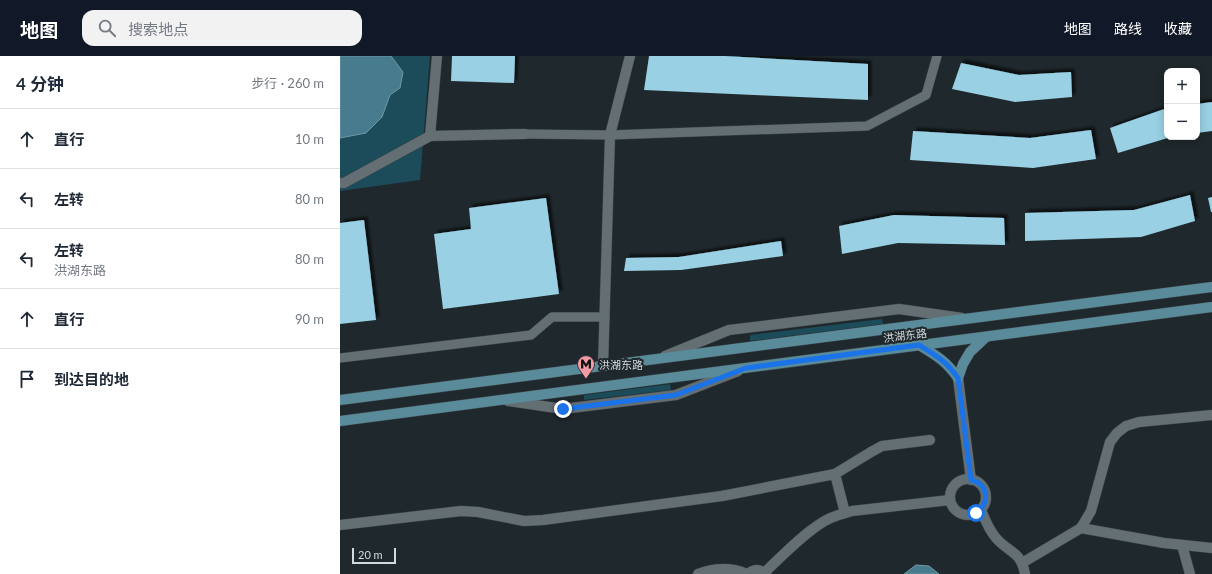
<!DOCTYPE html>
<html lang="zh">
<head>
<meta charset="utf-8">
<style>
	:root { --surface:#fff; --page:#f2f2f3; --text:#1f2937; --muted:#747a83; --line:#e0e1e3; --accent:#111827 }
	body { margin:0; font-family:Lato,"Noto Sans SC",sans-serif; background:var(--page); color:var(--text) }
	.controls { position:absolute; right:12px; top:12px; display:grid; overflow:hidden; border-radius:8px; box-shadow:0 2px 10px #0003 }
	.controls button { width:36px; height:36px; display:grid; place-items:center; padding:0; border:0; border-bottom:1px solid var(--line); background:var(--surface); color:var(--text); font:20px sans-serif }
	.scale { position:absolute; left:12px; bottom:10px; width:44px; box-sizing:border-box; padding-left:4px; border:2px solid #d4dadc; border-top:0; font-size:11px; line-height:14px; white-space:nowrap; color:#d4dadc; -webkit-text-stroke:3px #1f282c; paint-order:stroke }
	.stop { position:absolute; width:12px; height:12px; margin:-9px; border:3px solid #1a73e8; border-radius:50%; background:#fff }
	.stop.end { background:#1a73e8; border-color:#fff; box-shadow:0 1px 4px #0008 }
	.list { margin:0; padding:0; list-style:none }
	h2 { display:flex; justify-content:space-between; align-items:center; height:52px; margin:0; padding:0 16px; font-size:17px }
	h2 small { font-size:13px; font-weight:400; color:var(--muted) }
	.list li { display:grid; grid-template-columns:26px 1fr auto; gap:12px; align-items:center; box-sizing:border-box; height:60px; padding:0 16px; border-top:1px solid var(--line) }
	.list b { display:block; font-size:15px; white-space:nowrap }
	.list p { margin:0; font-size:13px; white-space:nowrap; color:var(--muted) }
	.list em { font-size:13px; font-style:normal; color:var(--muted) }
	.icon { flex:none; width:22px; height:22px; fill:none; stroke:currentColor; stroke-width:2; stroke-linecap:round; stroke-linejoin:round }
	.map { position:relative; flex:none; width:872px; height:518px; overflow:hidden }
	header { display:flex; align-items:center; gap:24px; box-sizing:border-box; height:56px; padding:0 20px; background:var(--accent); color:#fff }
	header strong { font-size:19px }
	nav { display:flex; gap:22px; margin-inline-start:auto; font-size:14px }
	.search { width:280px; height:36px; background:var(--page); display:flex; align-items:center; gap:10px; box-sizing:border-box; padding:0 14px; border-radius:12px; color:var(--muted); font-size:15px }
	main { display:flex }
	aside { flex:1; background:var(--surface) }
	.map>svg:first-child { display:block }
</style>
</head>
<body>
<header>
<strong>地图</strong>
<div class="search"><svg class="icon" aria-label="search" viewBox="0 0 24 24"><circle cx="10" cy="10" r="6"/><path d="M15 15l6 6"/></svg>搜索地点</div>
<nav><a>地图</a><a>路线</a><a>收藏</a></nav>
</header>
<main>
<aside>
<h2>4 分钟<small>步行 · 260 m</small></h2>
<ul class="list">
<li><svg class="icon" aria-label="ahead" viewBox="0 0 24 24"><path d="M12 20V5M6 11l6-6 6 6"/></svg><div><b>直行</b></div><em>10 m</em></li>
<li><svg class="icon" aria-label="left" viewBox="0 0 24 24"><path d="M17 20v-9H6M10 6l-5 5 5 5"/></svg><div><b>左转</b></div><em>80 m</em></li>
<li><svg class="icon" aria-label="left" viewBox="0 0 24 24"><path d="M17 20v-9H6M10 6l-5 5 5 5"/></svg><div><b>左转</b><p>洪湖东路</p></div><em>80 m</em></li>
<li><svg class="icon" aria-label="ahead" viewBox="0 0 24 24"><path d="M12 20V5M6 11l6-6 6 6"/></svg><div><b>直行</b></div><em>90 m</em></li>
<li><svg class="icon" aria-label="arrive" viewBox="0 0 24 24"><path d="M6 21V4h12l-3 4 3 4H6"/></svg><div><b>到达目的地</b></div></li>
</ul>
</aside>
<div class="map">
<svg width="872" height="518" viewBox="0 0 872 518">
	<defs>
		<filter id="shadow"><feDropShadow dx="3.5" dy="-3.5" stdDeviation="1" flood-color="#0009"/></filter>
	</defs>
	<rect width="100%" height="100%" fill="#1f282c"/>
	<g fill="#1c4b5a">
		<polygon points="0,0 90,0 80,124 0,135"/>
		<polygon points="542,263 543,268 410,285 410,279"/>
		<polygon points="330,328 331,334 244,344 244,339"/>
	</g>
	<g fill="#477b8e" stroke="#7198a5">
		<polygon points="0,0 51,0 63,16 60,32 50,39 42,61 26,77 0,82"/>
		<polygon points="576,509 589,510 599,518 564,518"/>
	</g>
	<g fill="#99d0e4" filter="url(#shadow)">
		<polygon points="112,0 175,0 174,27 111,25"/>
		<polygon points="309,0 384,0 528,8 528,44 304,34"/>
		<polygon points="621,7 679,19 731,16 732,41 675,46 612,33"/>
		<polygon points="872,46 872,75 857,77 857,48"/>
		<polygon points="827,52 827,81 831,81 778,97 770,72"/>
		<polygon points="751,74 756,103 693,112 570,104 573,75 690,82"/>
		<polygon points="850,139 855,165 801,181 685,185 685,157 794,154"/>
		<polygon points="872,141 872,156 871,156 868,142"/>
		<polygon points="206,142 219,238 103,253 94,178 131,173 129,152"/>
		<polygon points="554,159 664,162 665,189 558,187 502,198 499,170"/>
		<polygon points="24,164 36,264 0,268 0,167"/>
		<polygon points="441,185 443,200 341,214 284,215 286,202 339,201"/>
	</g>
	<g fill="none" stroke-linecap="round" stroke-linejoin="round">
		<g stroke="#3d4548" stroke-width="10">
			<g id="service">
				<polyline points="185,78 270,79 527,70 586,39 597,0"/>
				<polyline points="0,302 191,279 212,261 265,261"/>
			</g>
		</g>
		<g stroke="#3d4548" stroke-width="11">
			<g id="pedestrian">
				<polyline points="90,80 97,0"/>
				<polyline points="0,127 4,127 90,80 185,78"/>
			</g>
		</g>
		<g stroke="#3d4548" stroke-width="11">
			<g id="minor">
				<polyline points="325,300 389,274 559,253 622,262"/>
				<polyline points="263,310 270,79 290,0"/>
				<polyline points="618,322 631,424"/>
				<polyline points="168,345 223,353 336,339 398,315"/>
				<polyline points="495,418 505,457"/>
				<circle cx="628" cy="441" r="18"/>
				<path d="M641,454C645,464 649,474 656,482C669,497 681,495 685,518"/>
				<polyline points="0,469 121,455 138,456 184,465 203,464 382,440 495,418 531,396 542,390 590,384"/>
				<polyline points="741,472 751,455 770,386 777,377 786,370 799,366 872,359"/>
				<polyline points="842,489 850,518"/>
				<polyline points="682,507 741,472 824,487 872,492"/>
				<path d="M424,517C442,500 463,478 483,466C492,460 502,458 512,455L610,444"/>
				<path d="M358,518C374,512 391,511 407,518"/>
				<path d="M408,518C414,513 420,513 426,518"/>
			</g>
		</g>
		<g stroke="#3d4548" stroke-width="11">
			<g id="secondary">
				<path d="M579,289C597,300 606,305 618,322L623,308L630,296L646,281"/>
				<polyline points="0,344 872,231"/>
				<polyline points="0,365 872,251"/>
			</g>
		</g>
		<use href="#service" stroke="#646f73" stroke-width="9"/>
		<use href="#pedestrian" stroke="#646f73" stroke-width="10"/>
		<use href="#minor" stroke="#646f73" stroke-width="10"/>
		<use href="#secondary" stroke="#598b9b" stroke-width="10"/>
	</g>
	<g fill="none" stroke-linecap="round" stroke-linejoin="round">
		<path stroke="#1a73e8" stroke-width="5" d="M223,353L336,339L406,312L579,289C597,300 606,305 618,322L631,424C649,428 650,447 636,457"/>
	</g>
	<defs>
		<g id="metro-pin" transform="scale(0.9)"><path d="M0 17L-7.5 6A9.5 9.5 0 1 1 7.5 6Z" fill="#f49aa3" stroke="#1f282c"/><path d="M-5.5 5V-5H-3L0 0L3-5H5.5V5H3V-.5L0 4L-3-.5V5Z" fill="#111"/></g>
	</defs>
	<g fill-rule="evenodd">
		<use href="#metro-pin" x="246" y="308"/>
	</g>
	<g text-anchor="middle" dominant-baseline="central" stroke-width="4" stroke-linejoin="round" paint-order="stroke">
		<g font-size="11" fill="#d4dadc" stroke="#1f282c">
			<text transform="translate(565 279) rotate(-7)">洪湖东路</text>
		</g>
		<g font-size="11" fill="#d4dadc" stroke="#1f282c" text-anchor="start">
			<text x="259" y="308">洪湖东路</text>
		</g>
	</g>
</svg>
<div class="controls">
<button>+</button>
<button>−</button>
</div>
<div class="scale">20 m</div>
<div class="stop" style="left:636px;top:457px"></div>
<div class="stop end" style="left:223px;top:353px"></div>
</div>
</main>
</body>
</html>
